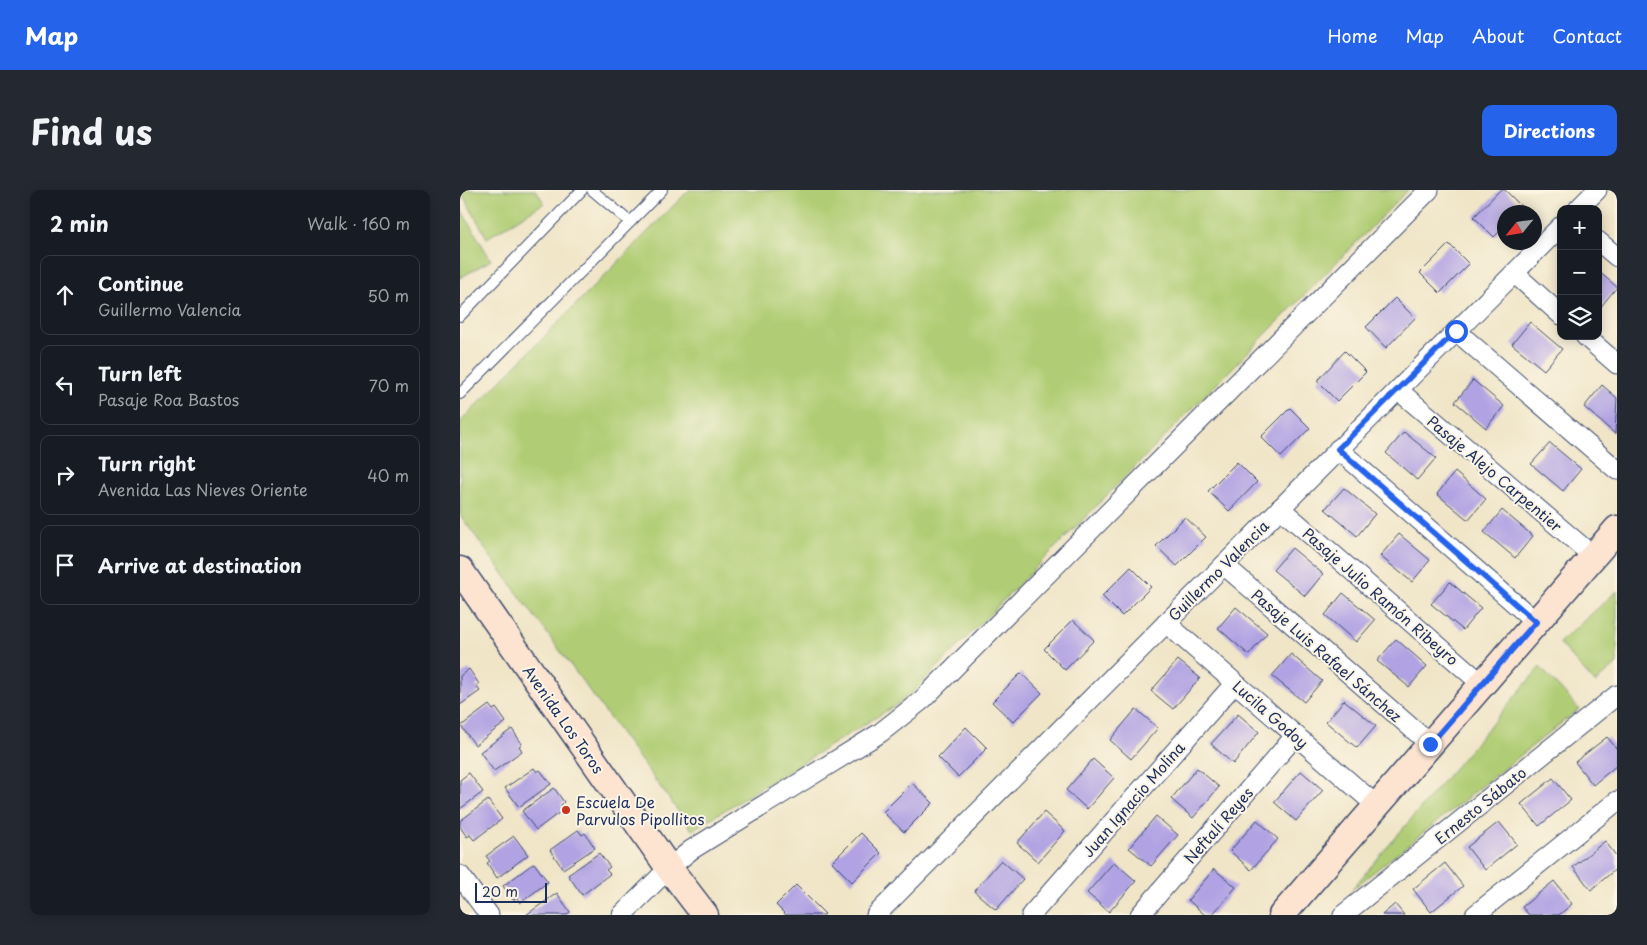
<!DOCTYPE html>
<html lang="en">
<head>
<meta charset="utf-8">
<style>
	:root { --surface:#171b24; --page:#242831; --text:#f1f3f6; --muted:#9ea1a6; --line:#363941; --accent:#2563eb }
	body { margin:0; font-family:"Playpen Sans",sans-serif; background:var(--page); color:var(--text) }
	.controls { position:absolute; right:15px; top:15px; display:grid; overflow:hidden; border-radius:10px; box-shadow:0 2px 12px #0003 }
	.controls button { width:45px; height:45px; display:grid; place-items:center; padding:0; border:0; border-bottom:1px solid var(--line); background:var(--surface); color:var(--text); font:25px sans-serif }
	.compass { position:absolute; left:1037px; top:15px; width:45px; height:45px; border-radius:50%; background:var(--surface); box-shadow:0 2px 12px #0003; rotate:240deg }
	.scale { position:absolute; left:15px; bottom:12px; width:72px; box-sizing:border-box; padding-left:5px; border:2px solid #1b2f5e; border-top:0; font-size:14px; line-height:18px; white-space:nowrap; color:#1b2f5e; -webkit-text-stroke:4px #fcf5e5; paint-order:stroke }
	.stop { position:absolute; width:15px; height:15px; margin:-11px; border:4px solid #2563eb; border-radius:50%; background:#fff }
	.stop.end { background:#2563eb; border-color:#fff; box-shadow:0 1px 5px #0008 }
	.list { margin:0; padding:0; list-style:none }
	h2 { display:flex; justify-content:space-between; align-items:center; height:65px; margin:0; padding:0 20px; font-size:21px }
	h2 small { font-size:16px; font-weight:400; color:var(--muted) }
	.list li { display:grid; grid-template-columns:32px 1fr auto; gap:15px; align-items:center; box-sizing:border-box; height:80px; margin:0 10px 10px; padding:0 10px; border:1px solid var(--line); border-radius:10px }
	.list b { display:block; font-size:19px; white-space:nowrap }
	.list p { margin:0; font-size:16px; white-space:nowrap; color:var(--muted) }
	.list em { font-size:16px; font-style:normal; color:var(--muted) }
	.icon { flex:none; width:28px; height:28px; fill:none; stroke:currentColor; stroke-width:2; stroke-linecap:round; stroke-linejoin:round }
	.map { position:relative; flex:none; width:1157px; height:725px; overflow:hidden; border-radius:10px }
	header { display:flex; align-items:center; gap:30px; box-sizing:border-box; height:70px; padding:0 25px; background:var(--accent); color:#fff }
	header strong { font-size:24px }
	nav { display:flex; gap:28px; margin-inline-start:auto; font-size:18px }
	.intro { display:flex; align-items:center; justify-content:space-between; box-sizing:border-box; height:120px; padding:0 30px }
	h1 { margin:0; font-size:35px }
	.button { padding:12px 22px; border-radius:10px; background:var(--accent); color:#fff; font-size:18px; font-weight:700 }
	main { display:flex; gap:30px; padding:0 30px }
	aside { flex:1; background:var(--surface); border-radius:10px; box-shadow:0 2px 12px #0003 }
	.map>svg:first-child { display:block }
</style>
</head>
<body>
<header>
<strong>Map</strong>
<nav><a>Home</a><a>Map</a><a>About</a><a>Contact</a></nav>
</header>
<div class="intro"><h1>Find us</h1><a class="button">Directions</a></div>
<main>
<aside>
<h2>2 min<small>Walk · 160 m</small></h2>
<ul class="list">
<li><svg class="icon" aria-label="ahead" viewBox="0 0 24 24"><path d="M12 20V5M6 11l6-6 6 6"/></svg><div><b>Continue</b><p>Guillermo Valencia</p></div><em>50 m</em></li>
<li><svg class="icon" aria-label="left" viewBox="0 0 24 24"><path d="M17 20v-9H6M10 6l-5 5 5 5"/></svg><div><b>Turn left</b><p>Pasaje Roa Bastos</p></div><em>70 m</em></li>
<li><svg class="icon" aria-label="right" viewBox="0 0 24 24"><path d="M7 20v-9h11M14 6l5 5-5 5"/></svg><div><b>Turn right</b><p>Avenida Las Nieves Oriente</p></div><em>40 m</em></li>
<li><svg class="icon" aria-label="arrive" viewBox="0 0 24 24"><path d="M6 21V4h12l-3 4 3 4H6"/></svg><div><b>Arrive at destination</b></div></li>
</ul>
</aside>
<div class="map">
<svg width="1157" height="725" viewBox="0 0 1157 725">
	<rect width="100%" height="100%" fill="#fcf5e5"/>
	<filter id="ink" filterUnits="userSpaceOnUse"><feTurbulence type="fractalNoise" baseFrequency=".02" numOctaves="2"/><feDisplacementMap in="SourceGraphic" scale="10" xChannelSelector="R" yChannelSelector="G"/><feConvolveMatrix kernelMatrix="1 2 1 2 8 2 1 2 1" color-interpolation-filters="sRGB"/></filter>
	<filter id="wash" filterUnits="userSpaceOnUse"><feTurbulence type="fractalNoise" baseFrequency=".0096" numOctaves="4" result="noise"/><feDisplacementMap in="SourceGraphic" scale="20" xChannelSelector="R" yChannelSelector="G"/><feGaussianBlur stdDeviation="1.12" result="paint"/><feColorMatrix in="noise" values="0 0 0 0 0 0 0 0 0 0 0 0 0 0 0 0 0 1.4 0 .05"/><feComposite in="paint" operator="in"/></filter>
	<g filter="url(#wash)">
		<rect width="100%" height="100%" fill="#f0e5c7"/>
		<g fill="#b0cd74" stroke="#667e69">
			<polygon points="0,0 76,0 84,13 27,48"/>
			<polygon points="229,0 948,0 446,509 232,640 0,325 0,232"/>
			<polygon points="0,18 31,70 0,88"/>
			<polygon points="1157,401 1157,474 1135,493 1099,453"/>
			<polygon points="1080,477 1119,519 891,700"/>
		</g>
		<g id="blocks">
			<g fill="#b0a2e3">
				<polygon points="1040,0 1045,0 1063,18 1059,22 1044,22 1044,37 1034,47 1014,27"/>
				<polygon points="989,54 1009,74 980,103 960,83"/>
				<polygon points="1138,81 1157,97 1138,120"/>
				<polygon points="935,108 955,128 926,158 906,137"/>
				<polygon points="1070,132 1102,159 1084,180 1052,154"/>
				<polygon points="885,161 906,182 877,211 857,191"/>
				<polygon points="1013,190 1044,216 1026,238 995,212"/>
				<polygon points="1142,195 1157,208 1155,244 1124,217"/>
				<polygon points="830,218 850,238 821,267 801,247"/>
				<polygon points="944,242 976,268 957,290 926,263"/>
				<polygon points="1090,253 1121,279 1103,301 1071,274"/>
				<polygon points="777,272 797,292 769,321 748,301"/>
				<polygon points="995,282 1026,309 1008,330 977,304"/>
				<polygon points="884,298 915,324 897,346 865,319"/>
				<polygon points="1042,320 1073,346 1055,368 1024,342"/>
				<polygon points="725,327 746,347 717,376 696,356"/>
				<polygon points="939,344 970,370 952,392 920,366"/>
				<polygon points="832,358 863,384 845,406 813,380"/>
				<polygon points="671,377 691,397 662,426 642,406"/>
				<polygon points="990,392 1021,418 1003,440 971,414"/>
				<polygon points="883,403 915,430 896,452 865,425"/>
				<polygon points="776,417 807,443 789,465 758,438"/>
				<polygon points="613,430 634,450 605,480 584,459"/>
				<polygon points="936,449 967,476 949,497 917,471"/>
				<polygon points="831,464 862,491 844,512 812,486"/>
				<polygon points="718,470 740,488 713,519 691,501"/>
				<polygon points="9,479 19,494 16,496 20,501 0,515 0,486"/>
				<polygon points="561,483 582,503 553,532 532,512"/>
				<polygon points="884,510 916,536 897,558 866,532"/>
				<polygon points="29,515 33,520 36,518 46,532 15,555 1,536"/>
				<polygon points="676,519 698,538 671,569 650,550"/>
				<polygon points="778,524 799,542 773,574 751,554"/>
				<polygon points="506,537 527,558 498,587 478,567"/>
				<polygon points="52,539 62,554 59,556 62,561 34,581 20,562"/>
				<polygon points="1147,547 1157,559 1157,575 1133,595 1115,572"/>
				<polygon points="633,569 654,588 627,619 606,600"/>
				<polygon points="74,578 77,582 80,580 91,594 59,617 45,598"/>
				<polygon points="737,578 759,597 733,628 711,609"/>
				<polygon points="841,581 863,600 836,631 814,612"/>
				<polygon points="9,583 23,602 0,619 0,590"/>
				<polygon points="1093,588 1111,610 1079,636 1061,614"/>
				<polygon points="452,593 473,613 444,642 423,622"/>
				<polygon points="94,598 104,612 101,615 104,619 76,640 62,621"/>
				<polygon points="28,610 42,629 14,650 10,645 7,647 0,637 0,631"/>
				<polygon points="584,622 605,641 578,672 557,653"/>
				<polygon points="696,626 718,645 691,676 669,658"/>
				<polygon points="797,630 818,649 791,680 770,661"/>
				<polygon points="1039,632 1057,654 1025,680 1007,657"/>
				<polygon points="118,640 122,645 125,643 135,658 103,679 90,660"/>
				<polygon points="401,643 421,663 392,692 372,672"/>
				<polygon points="54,646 68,665 37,688 27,673 30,671 26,666"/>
				<polygon points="1145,651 1157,667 1157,678 1131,700 1113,677"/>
				<polygon points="139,663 150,677 146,680 150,684 122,705 108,685"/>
				<polygon points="541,670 563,689 536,720 514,701"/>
				<polygon points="654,672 676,691 649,722 627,703"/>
				<polygon points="74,673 88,692 60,713 57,708 53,710 43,696"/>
				<polygon points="985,673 1003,696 971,722 953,699"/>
				<polygon points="754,679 776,697 752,725 745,725 728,710"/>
				<polygon points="1094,691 1112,714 1099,725 1069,725 1062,717"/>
				<polygon points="336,695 365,724 364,725 326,725 316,715"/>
				<polygon points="97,703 110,722 106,725 66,725"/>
				<polygon points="935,714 944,725 922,725"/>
			</g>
		</g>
	</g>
	<g filter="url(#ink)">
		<use href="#blocks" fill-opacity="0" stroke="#3b4a6e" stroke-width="1"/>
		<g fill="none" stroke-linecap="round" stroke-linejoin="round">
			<g stroke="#3b4a6e" stroke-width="12">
				<g id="lane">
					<polyline points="132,0 170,32"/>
					<polyline points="0,126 122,0"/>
					<polyline points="0,204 202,0"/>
				</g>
			</g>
			<g stroke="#3b4a6e" stroke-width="21">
				<g id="street">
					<polyline points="1118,19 1137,0"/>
					<polyline points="1138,51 1157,67"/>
					<polyline points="1054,83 1101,125"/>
					<polyline points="996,141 1157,280"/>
					<polyline points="1125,146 1157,174"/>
					<polyline points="938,200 1133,366"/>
					<polyline points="878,259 1076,432"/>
					<polyline points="820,318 1022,494"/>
					<polyline points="764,375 970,554"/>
					<polyline points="706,433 917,616"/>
					<polyline points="0,685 29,725"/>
					<polyline points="162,725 209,678 231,660 420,543 462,510 969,0"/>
					<polyline points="416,725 1101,36"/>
					<polyline points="571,725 775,493"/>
					<polyline points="680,725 836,545"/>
					<polyline points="883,725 1157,505"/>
					<polyline points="1015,725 1157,611"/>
				</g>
			</g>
			<g stroke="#3b4a6e" stroke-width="29">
				<g id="secondary">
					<polyline points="0,380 209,678 245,725"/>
					<polyline points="822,725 1157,339"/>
				</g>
			</g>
			<use href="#lane" stroke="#fff" stroke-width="10"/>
			<use href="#street" stroke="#fff" stroke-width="19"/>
			<use href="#secondary" stroke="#fde4d1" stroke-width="26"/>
		</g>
	</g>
	<g fill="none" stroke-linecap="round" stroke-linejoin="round" filter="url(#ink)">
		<polyline stroke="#2563eb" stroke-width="6" points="970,554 1076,432 878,259 996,141"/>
	</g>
	<circle fill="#c8321e" stroke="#fcf5e5" stroke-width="2" cx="106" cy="620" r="5"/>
	<g text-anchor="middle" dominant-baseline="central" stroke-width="4" stroke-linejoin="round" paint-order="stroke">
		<g font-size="15" fill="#1b2f5e" stroke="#fcf5e5">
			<text transform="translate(1035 283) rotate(40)">Pasaje Alejo Carpentier</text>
			<text transform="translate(758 380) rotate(-45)">Guillermo Valencia</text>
			<text transform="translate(921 406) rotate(41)">Pasaje Julio Ramón Ribeyro</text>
			<text transform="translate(867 465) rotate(41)">Pasaje Luis Rafael Sánchez</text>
			<text transform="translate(811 524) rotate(41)">Lucila Godoy</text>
			<text transform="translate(104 529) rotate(55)">Avenida Los Toros</text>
			<text transform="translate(673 609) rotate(-49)">Juan Ignacio Molina</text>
			<text transform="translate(1020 615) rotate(-39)">Ernesto Sábato</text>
			<text transform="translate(758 635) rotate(-49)">Neftalí Reyes</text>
		</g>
		<g font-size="15" fill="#1b2f5e" stroke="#fcf5e5" text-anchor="start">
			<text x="116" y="611">Escuela De<tspan x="116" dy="17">Parvulos Pipollitos</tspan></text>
		</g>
	</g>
</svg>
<div class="controls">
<button>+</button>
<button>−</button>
<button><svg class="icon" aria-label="layers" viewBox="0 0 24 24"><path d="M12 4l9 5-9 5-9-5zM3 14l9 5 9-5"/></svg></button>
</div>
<svg class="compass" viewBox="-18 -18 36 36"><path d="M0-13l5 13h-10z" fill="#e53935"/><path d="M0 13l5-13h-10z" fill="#9ea1a6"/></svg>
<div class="scale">20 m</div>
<div class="stop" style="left:996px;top:141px"></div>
<div class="stop end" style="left:970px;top:554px"></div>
</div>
</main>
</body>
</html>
